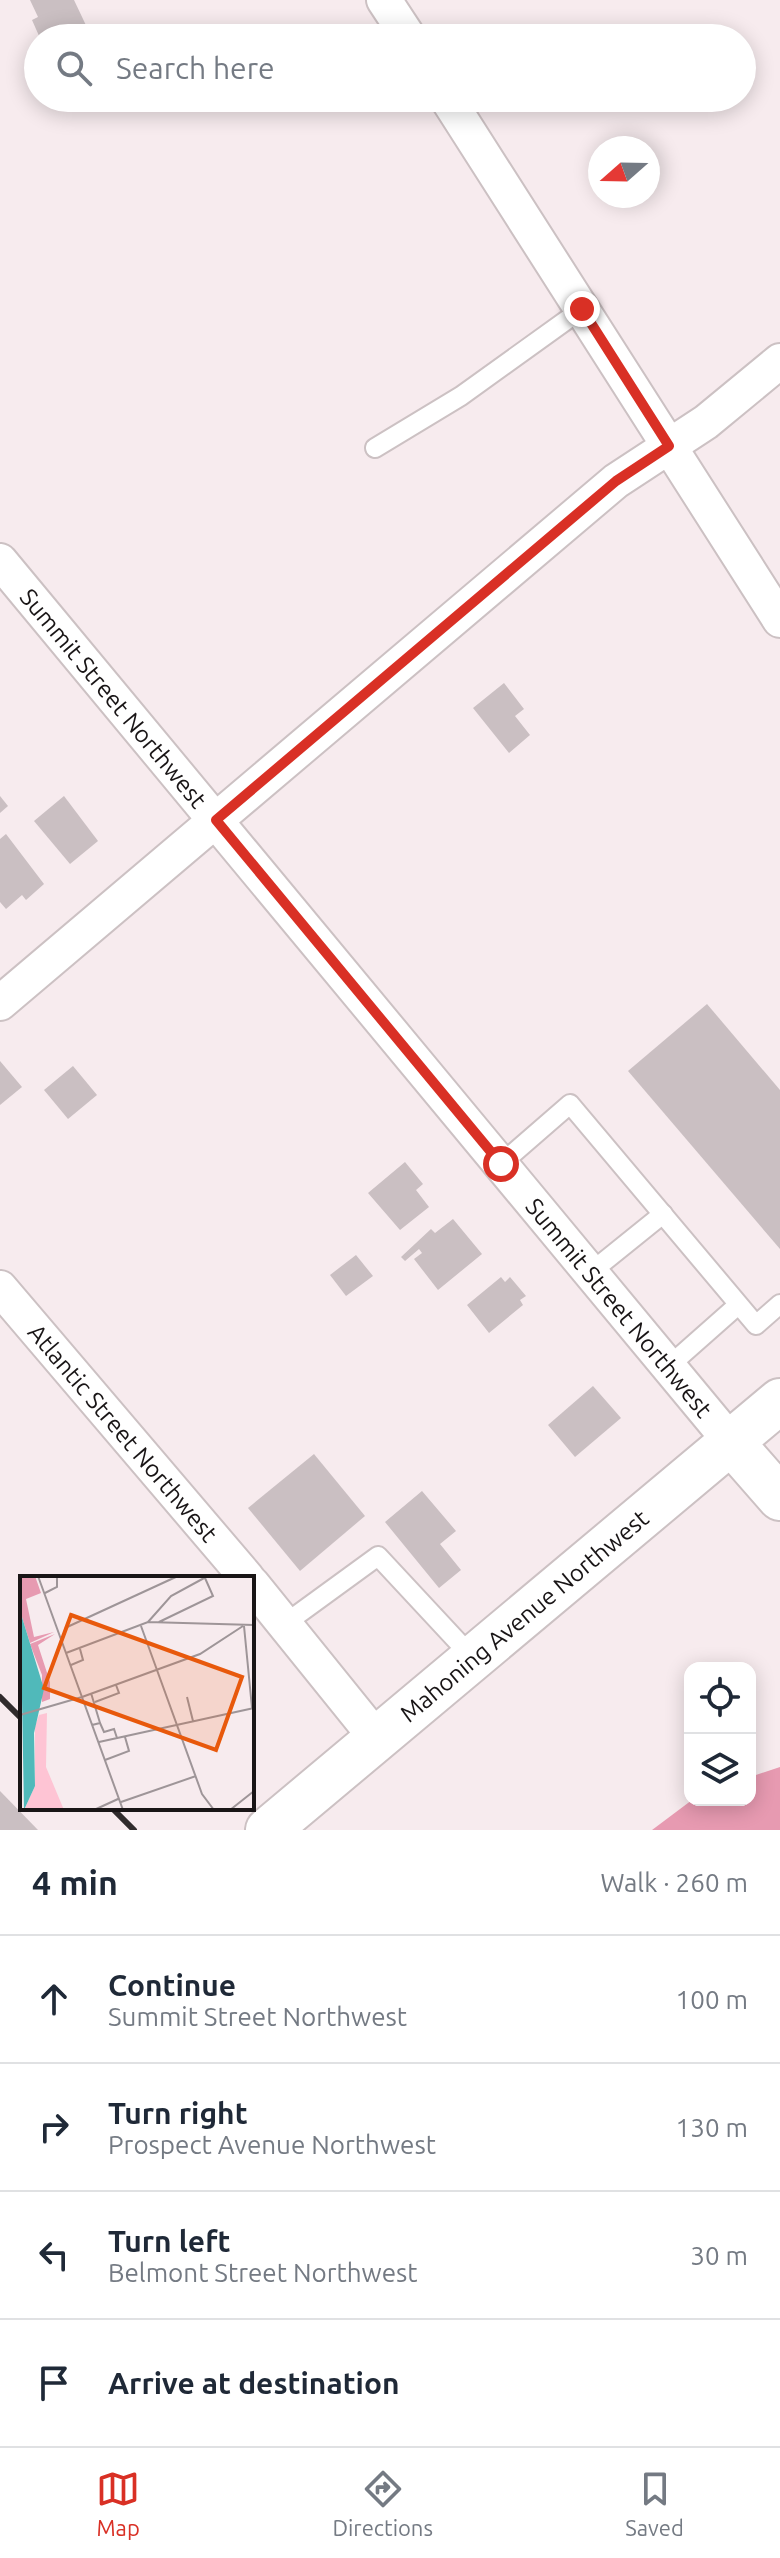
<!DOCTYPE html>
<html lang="en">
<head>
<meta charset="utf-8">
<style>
	:root { --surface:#fff; --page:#f6f6f7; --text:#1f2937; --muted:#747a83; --line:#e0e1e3; --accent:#d93025 }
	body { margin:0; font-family:Ubuntu,sans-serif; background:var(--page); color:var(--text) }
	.controls { position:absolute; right:24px; bottom:24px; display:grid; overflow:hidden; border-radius:16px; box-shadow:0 4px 20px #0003 }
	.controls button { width:72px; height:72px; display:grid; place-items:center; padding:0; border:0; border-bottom:2px solid var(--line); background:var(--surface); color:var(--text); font:40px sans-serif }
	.compass { position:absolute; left:588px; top:136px; width:72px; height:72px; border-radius:50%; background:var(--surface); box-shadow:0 4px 20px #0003; rotate:250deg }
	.stop { position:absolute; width:24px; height:24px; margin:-18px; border:6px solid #d93025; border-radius:50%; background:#fff }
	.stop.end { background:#d93025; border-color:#fff; box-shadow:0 2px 8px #0008 }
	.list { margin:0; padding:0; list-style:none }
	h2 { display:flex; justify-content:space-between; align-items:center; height:104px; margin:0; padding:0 32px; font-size:34px }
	h2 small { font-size:26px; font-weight:400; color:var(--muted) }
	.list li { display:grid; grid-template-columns:52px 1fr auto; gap:24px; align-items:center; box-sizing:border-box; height:128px; padding:0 32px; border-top:2px solid var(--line) }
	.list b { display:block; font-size:30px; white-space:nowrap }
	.list p { margin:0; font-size:26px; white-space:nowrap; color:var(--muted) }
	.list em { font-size:26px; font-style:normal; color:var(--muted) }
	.icon { flex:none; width:44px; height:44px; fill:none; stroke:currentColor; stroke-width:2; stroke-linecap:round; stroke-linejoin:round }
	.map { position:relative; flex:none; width:780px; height:1830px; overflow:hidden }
	.search { position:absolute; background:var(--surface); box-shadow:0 4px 20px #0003; left:24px; right:24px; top:24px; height:88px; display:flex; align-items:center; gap:20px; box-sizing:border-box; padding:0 28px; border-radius:44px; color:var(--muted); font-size:30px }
	.sheet { height:616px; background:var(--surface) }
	nav { display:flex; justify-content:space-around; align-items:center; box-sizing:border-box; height:112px; border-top:2px solid var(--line); background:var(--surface); font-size:22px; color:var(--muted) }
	nav a { display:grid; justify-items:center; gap:4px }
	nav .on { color:var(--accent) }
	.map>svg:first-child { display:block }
</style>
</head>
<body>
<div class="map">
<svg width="780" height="1830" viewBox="0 0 780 1830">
	<rect width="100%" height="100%" fill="#f7ebee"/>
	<polygon fill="#e79ab1" points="780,1767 780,1830 652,1830 692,1800 750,1800 750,1777"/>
	<g fill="#cabfc2">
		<polygon points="30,0 74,0 92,38 40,38 32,20 38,17"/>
		<polygon points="504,683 524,709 515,716 530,735 509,753 473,708"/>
		<polygon points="0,796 8,806 0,813"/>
		<polygon points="64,796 98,841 70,864 34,821"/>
		<polygon points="6,834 44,884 26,900 22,895 6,909 0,902 0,839"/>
		<polygon points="707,1004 780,1090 780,1249 628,1071"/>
		<polygon points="0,1061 22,1087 0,1105"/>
		<polygon points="73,1066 97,1095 68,1119 44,1090"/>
		<polygon points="405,1162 423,1184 416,1190 429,1207 400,1230 368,1193"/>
		<polygon points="453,1219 482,1254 438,1290 414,1259 422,1253 419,1249 405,1261 401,1257 431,1229 435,1233"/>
		<polygon points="356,1255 373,1276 346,1296 330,1275"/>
		<polygon points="501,1277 505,1282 510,1277 526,1296 520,1300 523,1305 489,1333 467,1305"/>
		<polygon points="593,1386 621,1418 575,1457 548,1425"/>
		<polygon points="314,1454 365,1516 300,1571 248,1508"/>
		<polygon points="422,1491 456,1531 440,1544 461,1570 439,1588 385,1522"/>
		<polygon points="0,1791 38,1830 0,1830"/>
	</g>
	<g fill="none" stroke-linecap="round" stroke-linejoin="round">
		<g stroke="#ccc1c3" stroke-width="22">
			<g id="service">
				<polyline points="375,448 461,396 582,309"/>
				<polyline points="501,1164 570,1104 756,1325 780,1304"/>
				<polyline points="591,1272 663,1214"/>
				<polyline points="669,1366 738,1305"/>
				<polyline points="286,1623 378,1556 472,1657"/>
			</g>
		</g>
		<g stroke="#ccc1c3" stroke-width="38">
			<g id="minor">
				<polyline points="384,0 409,38"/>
				<polyline points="447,98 780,620"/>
				<path id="s1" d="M0,561L731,1442"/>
				<polyline points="0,1003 616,481 706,422 780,361"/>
				<path id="s2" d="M0,1288L247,1578"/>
				<polyline points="252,1584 378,1740"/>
			</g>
		</g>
		<g stroke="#ccc1c3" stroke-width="48">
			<g id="secondary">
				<polyline points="731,1442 780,1498"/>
				<path id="s3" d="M268,1830L780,1401"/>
			</g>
		</g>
		<use href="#service" stroke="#fff" stroke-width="18"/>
		<use href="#minor" stroke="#fff" stroke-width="34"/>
		<use href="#secondary" stroke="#fff" stroke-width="44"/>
		<g stroke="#302b2c" stroke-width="6">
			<polyline points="0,1697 22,1719"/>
			<polyline points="112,1808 134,1830"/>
		</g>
	</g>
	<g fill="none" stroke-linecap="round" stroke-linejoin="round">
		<polyline stroke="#d93025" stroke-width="10" points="501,1164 216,820 616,481 669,446 582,309"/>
	</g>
	<g text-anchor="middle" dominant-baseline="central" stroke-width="6" stroke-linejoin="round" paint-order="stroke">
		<g font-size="24" fill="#191516" stroke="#fefbfc">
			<text stroke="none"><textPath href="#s1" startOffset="178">Summit Street Northwest</textPath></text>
			<text stroke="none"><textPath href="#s1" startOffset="970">Summit Street Northwest</textPath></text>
			<text stroke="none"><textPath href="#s2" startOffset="190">Atlantic Street Northwest</textPath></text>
			<text stroke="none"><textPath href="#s3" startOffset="334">Mahoning Avenue Northwest</textPath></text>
		</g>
	</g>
	<g transform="translate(20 1576)">
		<rect width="234" height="234" fill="#f7ebee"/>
		<path d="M27,137L26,191L44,234H4L15,210V150L19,139Z" fill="#fec4d4"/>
		<path d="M0,0H15L21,17L6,23L14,61L34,56L10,67L1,38ZM35,58L18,69L30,106V123L22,126V99L10,68Z" fill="#e79ab1"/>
		<path d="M0,9L1,38L24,113L14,157L15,210L4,234Z" fill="#50b9ba"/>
		<path fill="none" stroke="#9e9598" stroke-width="2" d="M18,0L103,234M25,17L37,11V0M128,46L151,20L186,1M139,46L193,20L185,2M121,50L182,218L194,234M224,50L232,132M45,52L158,0M46,77L128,46L234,49M51,89L63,84L60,73M71,117L80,147L72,149M62,121L180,78L223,50M167,121L173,145M75,126L99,117L96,109M0,139L62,121M80,147L84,156L94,153L97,162M79,166L234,132M85,184L109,175L105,161M101,226L176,200M74,234L98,223M210,234L234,215"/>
		<path fill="#e8590c" fill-opacity="0.15" stroke="#e8590c" stroke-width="4" d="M51,39L222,101L196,174L24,112Z"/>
		<rect width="234" height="234" fill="none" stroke="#191516" stroke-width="4"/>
	</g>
</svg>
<div class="controls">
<button><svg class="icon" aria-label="locate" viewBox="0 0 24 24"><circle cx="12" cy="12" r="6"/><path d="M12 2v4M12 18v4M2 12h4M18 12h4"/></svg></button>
<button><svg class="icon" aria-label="layers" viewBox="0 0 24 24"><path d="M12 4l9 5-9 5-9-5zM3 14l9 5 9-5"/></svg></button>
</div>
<svg class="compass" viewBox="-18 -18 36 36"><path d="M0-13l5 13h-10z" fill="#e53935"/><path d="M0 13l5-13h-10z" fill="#747a83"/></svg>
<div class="stop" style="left:501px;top:1164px"></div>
<div class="stop end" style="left:582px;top:309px"></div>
<div class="search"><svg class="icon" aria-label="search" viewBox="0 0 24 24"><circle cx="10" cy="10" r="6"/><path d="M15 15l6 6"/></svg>Search here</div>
</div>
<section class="sheet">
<h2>4 min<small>Walk · 260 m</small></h2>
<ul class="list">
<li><svg class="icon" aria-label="ahead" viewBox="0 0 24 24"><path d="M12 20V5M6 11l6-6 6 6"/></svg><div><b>Continue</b><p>Summit Street Northwest</p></div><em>100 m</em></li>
<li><svg class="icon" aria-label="right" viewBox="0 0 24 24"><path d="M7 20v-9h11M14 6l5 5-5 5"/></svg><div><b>Turn right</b><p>Prospect Avenue Northwest</p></div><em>130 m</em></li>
<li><svg class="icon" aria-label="left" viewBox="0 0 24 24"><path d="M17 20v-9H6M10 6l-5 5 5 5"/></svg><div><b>Turn left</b><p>Belmont Street Northwest</p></div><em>30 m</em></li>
<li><svg class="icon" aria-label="arrive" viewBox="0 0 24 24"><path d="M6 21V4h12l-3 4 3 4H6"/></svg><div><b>Arrive at destination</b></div></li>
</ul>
</section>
<nav>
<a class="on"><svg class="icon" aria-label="map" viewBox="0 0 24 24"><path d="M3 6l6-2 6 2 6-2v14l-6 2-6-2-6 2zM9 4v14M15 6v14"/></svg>Map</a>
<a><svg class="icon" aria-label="directions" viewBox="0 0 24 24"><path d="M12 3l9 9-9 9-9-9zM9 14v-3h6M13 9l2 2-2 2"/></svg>Directions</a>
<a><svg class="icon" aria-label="saved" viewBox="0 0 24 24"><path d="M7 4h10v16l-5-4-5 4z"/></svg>Saved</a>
</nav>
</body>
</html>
